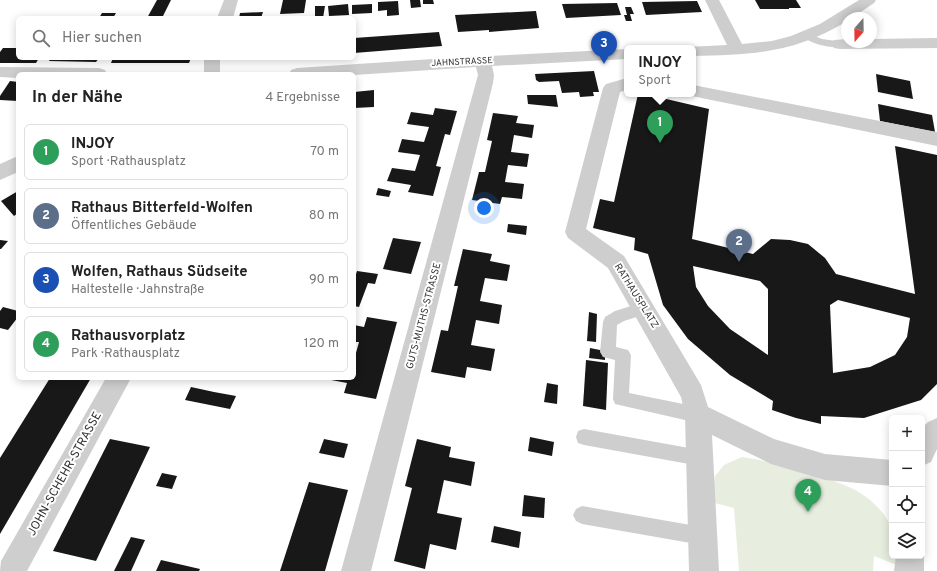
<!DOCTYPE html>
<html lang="de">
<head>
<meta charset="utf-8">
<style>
	:root { --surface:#fff; --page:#f6f6f6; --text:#222; --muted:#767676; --line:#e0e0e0; --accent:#ee2c3f }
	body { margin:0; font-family:Overpass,sans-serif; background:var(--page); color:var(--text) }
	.controls { position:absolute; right:12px; bottom:12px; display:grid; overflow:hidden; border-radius:6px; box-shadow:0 2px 10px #0003 }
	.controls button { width:36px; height:36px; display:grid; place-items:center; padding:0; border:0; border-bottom:1px solid var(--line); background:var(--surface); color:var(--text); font:20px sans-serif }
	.compass { position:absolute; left:841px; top:12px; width:36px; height:36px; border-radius:50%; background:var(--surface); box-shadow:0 2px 10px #0003; rotate:200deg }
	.you { position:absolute; left:484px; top:208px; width:14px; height:14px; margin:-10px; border:3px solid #fff; border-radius:50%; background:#1a73e8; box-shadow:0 0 0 6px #1a73e833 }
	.badge { display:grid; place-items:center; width:26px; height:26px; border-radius:50%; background:var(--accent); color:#fff; font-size:13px; font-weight:700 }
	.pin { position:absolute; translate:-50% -33px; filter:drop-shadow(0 1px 2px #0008) }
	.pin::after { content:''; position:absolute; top:21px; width:14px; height:12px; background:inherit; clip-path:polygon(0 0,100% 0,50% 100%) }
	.popup { position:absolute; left:624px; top:45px; width:72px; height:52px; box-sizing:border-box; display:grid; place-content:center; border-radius:6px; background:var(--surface); filter:drop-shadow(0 1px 3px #0005); font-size:13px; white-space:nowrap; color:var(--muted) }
	.popup b { font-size:15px; color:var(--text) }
	.popup::after { content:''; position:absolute; left:50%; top:100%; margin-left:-8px; border:8px solid transparent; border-top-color:var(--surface) }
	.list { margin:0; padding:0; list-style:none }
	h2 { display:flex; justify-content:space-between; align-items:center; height:52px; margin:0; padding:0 16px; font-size:17px }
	h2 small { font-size:13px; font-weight:400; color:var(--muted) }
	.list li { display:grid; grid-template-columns:26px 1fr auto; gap:12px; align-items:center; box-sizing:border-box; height:56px; margin:0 8px 8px; padding:0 8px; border:1px solid var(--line); border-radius:6px }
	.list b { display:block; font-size:15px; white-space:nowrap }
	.list p { margin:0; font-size:13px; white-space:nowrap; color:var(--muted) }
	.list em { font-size:13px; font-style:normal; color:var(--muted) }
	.icon { flex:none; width:22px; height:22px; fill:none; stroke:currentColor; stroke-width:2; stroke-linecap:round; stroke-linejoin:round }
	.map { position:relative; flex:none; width:937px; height:571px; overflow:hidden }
	.search { position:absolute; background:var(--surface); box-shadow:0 2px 10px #0003; left:16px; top:16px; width:340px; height:44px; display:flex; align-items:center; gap:10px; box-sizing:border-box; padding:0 14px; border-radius:6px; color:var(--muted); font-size:15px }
	.panel { position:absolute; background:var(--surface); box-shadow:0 2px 10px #0003; left:16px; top:72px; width:340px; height:308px; border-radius:6px }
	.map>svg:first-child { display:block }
</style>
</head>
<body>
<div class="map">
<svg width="937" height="571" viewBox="0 0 937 571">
	<rect width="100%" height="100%" fill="#fff"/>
	<path fill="#e7eedf" d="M742,457C775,462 820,474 851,488C867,495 886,512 891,528C894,536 892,548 892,556H898L899,566L874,556L873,571H739L734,508L711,502L715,476L724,465Z"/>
	<g fill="#181818" fill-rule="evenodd">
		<polygon points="157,0 171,0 162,18 147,18"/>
		<polygon points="283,0 306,0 304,13 280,14"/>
		<polygon points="410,0 420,0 421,7 411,8"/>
		<polygon points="423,0 433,0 434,4 423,4"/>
		<polygon points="755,0 796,0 801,8 789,8 789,9 760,9"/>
		<polygon points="398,1 399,15 387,16 387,10 378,11 378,2"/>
		<polygon points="697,1 702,12 646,15 642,2"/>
		<polygon points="617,3 621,15 566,18 562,4"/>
		<polygon points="348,4 349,15 329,16 328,6"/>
		<polygon points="372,4 372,13 352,14 352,5"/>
		<polygon points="315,6 325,6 323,18 315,18"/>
		<polygon points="625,7 631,7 634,14 630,14 632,21 626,21 624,15 627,15"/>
		<polygon points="536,11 539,28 489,32 489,30 458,32 455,15"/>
		<polygon points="263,12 261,18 239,18 240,13"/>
		<polygon points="102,13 116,13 113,18 99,18"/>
		<polygon points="439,32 442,46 354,53 354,38"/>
		<polygon points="3,48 18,48 18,58 39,58 36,63 0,63 0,52"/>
		<polygon points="51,58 99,58 96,62 49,61"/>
		<polygon points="113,58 191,58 189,63 111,63"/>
		<polygon points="594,71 599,92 593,92 594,96 580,97 579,92 562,93 559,81 539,82 536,80 535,74"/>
		<polygon points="876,74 910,81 913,99 878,92"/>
		<polygon points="10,81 18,82 18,101 0,100 0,96"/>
		<polygon points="374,90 374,107 354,108 354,92"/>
		<path d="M638,94H645L709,109L692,239L753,254L771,239L790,240L808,244L825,258L836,274L915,294L895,146L937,155V384L921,400L864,418L821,416V424L796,418L772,410L773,401L730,375L688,339L663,305L648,254L634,250L635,238L593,228L600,199L614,202ZM693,266L760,281L768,289V355L730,329L708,306L696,287ZM838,300L910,318L907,337L895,355L870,367L833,373L830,305Z"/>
		<polygon points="527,95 556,95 558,107 528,104"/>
		<polygon points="878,104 932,115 935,132 880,121"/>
		<polygon points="435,108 457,111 450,135 445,134 436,166 441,167 433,196 408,192 411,185 387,181 392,168 415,171 420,155 398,152 402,139 424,142 429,127 407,124 411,112 433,115"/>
		<polygon points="493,113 518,116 516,123 534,125 532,138 514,135 511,152 529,154 527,167 508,165 505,182 524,184 522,199 502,197 500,204 472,200 479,172 485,172 492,141 487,140"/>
		<polygon points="378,188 391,191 389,197 376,195"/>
		<polygon points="18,191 18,213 14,216 1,201"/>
		<polygon points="508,224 527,226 526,235 507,232"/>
		<polygon points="393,238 421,242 411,274 383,269"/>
		<polygon points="0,240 8,241 1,249 0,249"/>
		<polygon points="463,249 492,254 490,261 510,265 507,281 485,278 480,301 502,305 499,324 476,320 471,345 495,349 491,371 467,367 465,378 431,372 441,330 448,331 458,286 454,286"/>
		<polygon points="357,271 378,274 375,284 368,283 359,307 354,306 354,280"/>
		<polygon points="3,307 18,311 18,317 8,330 0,328 0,311"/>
		<polygon points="589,312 597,314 596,342 587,341"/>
		<polygon points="367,317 397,322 376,399 344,393 347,383 326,379 326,378 354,378 354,360 359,342 354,342 354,325 364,327"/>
		<polygon points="590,348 605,351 605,360 589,358"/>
		<polygon points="586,360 608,363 606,410 583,406"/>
		<polygon points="50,378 91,378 0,534 0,458"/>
		<polygon points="547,383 558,385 557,404 544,402"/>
		<polygon points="191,387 214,392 236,396 230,409 185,400"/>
		<polygon points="530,437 554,442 552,456 528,451"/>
		<polygon points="110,439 150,447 96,561 53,551"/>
		<polygon points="324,439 348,444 344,458 319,453"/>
		<polygon points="417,439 451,447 449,457 475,462 471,486 444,480 437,513 462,518 456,550 430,544 425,569 394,561 412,488 405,486"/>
		<polygon points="162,473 177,476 172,489 156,486"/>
		<polygon points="309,482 348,490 325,571 280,571"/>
		<polygon points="524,495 545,498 544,518 522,516"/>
		<polygon points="494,526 521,532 519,548 491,542"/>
		<polygon points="131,537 145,540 131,571 114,571"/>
		<polygon points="161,560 200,569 199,571 156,571"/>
	</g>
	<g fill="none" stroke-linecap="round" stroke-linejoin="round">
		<g fill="#cecece" fill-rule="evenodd">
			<path d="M807,33L822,39L844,42L845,44C838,52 808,43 802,36Z"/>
			<polygon points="602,41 607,44 610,55 609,57 605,58 600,55 597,44"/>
			<polygon points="644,302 649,303 651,308 649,313 624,321 617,325 616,347 628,350 631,355 629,393 698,407 704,409 706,415 704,421 698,423 615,404 613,399 615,360 603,357 600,352 603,322 605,317 615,311"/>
			<polygon points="584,429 700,450 706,452 708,458 706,464 700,466 584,445 578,443 576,437 578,431"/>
			<polygon points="582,506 702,527 708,530 711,536 708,542 702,545 582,524 576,521 573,515 576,509"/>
		</g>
		<g fill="#cecece" fill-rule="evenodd">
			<polygon points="224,0 238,0 233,18 217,18"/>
			<path d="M705,0H719L742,44L772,41L791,36L820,24L859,0H876L874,3L852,18H847V21C795,53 752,55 693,56V48L687,47L727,45Z"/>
			<polygon points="937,38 937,48 840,49 834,48 832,44 834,40 847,39 847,42 871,42 871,39"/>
			<polygon points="627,49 627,59 492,66 494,75 493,83 371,571 341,571 478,75 476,67 354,75 354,74 289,74 291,70 297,68 448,58"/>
			<rect x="204" y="58" width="16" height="16"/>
			<polygon points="0,67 99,68 105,70 107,74 18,74 18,78 0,77"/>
			<polygon points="627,78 627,90 620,92 586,229 624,256 701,385 708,407 774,439 825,454 892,460 892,486 825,480 771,464 712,435 719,571 689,571 685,415 681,397 608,268 568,238 565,232 603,88 606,84"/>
			<polygon points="693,85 937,132 937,146 687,95 686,94 693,94"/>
			<polygon points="18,156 18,172 0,180 0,164"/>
			<polygon points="106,378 131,378 27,571 0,571 1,561"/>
			<polygon points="937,418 937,449 931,462 922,466 922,428 928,422"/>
			<polygon points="922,550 924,556 924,571 894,571 896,556 922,556"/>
		</g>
	</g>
	<g text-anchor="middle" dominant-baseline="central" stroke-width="4" stroke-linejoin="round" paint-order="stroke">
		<g font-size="9" fill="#313131" stroke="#fff">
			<text transform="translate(462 62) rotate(-3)">JAHNSTRASSE</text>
		</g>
		<g font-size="10" fill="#313131" stroke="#fff">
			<text transform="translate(636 296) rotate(58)">RATHAUSPLATZ</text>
			<text transform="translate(424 316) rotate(-75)">GUTS-MUTHS-STRASSE</text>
		</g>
		<g font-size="12" fill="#313131" stroke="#fff">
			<text transform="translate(65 474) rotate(-61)">JOHN-SCHEHR-STRASSE</text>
		</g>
	</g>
</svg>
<div class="controls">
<button>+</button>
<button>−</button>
<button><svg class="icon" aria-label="locate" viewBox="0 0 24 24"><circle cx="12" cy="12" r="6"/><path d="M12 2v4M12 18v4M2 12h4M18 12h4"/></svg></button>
<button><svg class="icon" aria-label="layers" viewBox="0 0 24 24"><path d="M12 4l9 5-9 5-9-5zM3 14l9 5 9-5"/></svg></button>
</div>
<svg class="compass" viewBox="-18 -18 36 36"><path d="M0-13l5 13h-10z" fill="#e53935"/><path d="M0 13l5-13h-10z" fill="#767676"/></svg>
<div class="you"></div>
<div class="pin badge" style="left:660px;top:143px;background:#2e9e5b">1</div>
<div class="popup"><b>INJOY</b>Sport</div>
<div class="pin badge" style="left:739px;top:262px;background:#5c6f8a">2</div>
<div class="pin badge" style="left:604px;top:64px;background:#1a4fb4">3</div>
<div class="pin badge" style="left:808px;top:512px;background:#2e9e5b">4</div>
<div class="search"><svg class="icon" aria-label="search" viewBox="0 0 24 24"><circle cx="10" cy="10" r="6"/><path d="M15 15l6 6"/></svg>Hier suchen</div>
<section class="panel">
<h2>In der Nähe<small>4 Ergebnisse</small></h2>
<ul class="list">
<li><span class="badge" style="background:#2e9e5b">1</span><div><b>INJOY</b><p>Sport · Rathausplatz</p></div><em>70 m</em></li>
<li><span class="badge" style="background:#5c6f8a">2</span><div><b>Rathaus Bitterfeld-Wolfen</b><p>Öffentliches Gebäude</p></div><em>80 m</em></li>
<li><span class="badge" style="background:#1a4fb4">3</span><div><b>Wolfen, Rathaus Südseite</b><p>Haltestelle · Jahnstraße</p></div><em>90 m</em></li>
<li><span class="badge" style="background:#2e9e5b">4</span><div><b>Rathausvorplatz</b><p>Park · Rathausplatz</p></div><em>120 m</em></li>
</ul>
</section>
</div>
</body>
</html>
